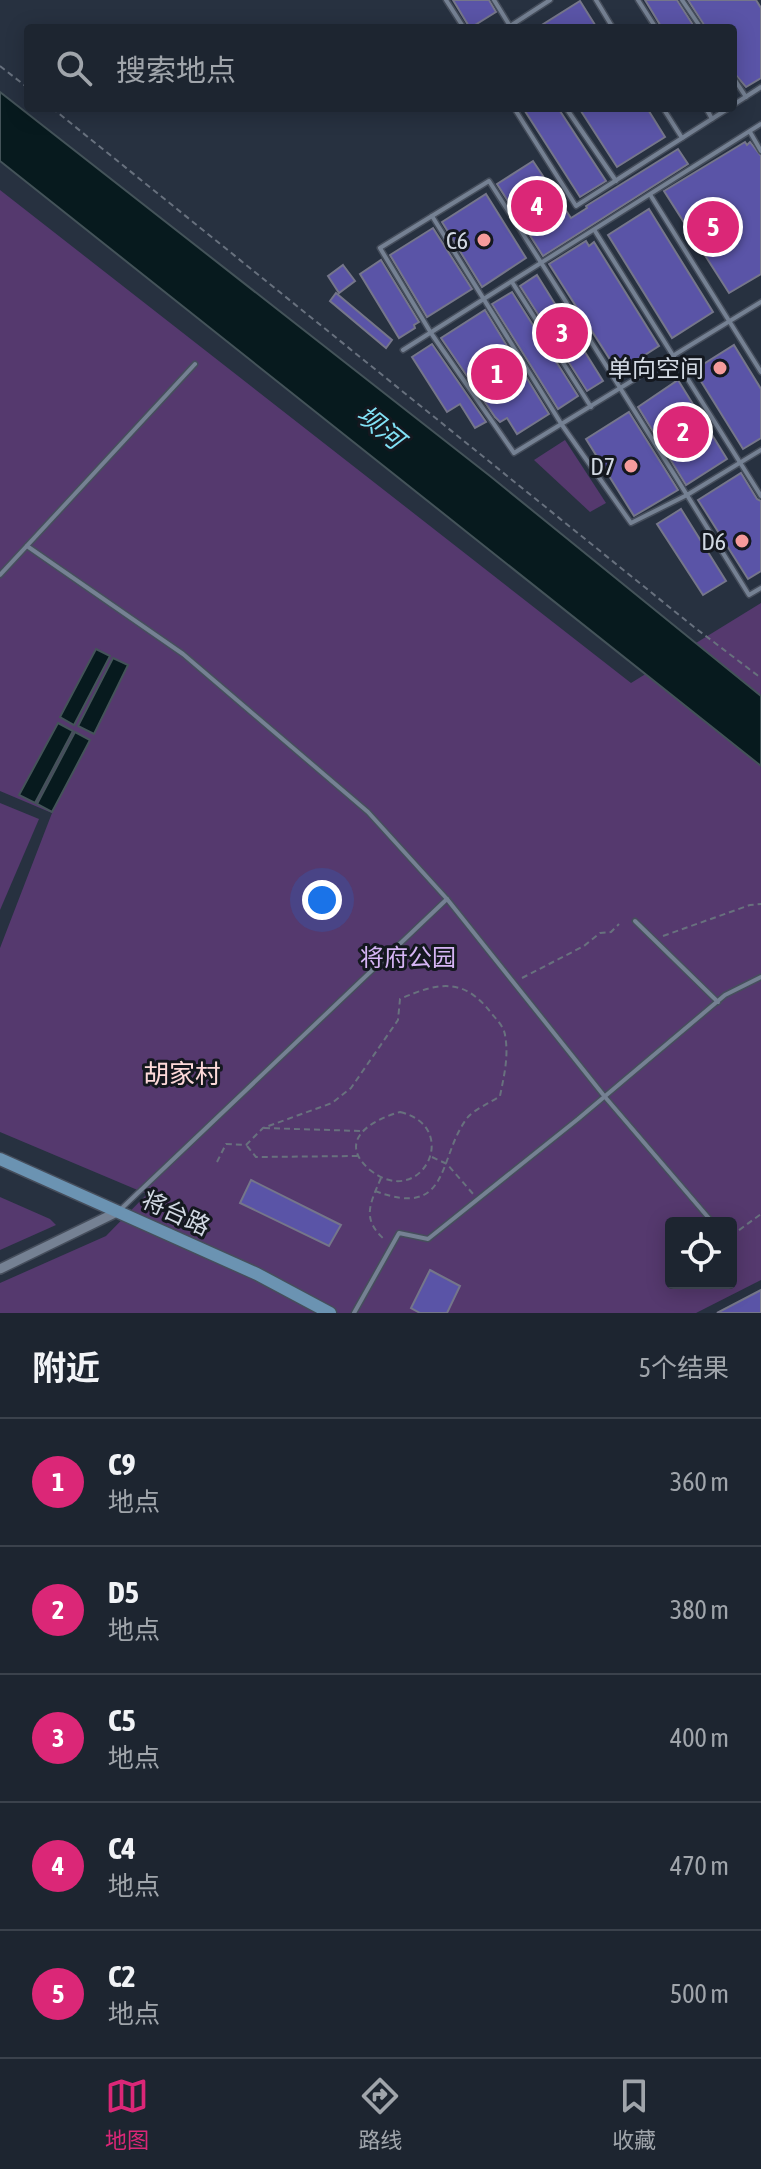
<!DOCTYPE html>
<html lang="zh">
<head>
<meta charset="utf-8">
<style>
	:root { --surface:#1d2530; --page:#2a313c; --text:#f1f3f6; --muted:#a0a5ab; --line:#3b424c; --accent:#db2777 }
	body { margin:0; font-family:"Asap Condensed","Noto Sans SC",sans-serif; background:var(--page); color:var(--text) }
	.controls { position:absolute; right:24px; bottom:24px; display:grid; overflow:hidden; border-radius:8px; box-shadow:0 4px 20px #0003 }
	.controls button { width:72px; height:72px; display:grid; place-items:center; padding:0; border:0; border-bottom:2px solid var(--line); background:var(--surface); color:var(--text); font:40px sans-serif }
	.you { position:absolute; left:322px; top:900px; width:28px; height:28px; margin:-20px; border:6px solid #fff; border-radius:50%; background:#1a73e8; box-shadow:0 0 0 12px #1a73e833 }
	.badge { display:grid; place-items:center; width:52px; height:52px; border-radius:50%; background:var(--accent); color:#fff; font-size:26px; font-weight:700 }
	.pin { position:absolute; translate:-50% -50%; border:4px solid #fff; box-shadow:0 2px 8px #0006 }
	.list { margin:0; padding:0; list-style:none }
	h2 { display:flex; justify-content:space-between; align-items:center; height:104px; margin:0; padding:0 32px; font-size:34px }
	h2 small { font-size:26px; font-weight:400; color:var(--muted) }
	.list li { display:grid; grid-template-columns:52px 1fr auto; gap:24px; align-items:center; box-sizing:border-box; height:128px; padding:0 32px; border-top:2px solid var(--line) }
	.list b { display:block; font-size:30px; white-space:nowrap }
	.list p { margin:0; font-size:26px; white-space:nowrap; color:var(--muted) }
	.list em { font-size:26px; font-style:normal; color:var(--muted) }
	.icon { flex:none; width:44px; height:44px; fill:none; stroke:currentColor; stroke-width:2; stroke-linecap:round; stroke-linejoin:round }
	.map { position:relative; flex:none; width:761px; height:1313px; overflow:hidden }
	.search { position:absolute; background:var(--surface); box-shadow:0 4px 20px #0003; left:24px; right:24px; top:24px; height:88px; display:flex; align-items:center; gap:20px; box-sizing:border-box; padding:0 28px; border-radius:8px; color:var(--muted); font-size:30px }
	.sheet { height:744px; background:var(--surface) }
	nav { display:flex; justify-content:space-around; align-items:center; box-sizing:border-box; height:112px; border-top:2px solid var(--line); background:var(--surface); font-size:22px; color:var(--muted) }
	nav a { display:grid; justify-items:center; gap:4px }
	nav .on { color:var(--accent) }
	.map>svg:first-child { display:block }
</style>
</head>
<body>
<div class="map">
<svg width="761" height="1313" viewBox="0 0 761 1313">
	<rect width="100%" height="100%" fill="#273140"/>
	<g fill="#55396e" fill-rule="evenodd">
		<path d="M0,190L631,683L761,603V1280L696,1313H0V1283L106,1236L147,1194L0,1132V948L52,813L0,791ZM671,1223H731V1283H671Z"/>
		<polygon points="565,440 606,503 590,512 534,460"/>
		<polygon points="0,803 39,819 0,910"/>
		<polygon points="0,1197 50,1219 56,1225 0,1250"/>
	</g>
	<g fill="#071a1e" stroke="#445359" stroke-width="2">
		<polygon points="0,92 490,476 761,696 761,766 0,161"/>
		<polygon points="96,649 110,656 74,725 60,717"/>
		<polygon points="113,658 128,665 94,734 78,726"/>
		<polygon points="58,723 73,731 35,803 19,795"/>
		<polygon points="75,732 90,740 52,812 37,804"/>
	</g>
	<g fill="#5a54a7" stroke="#75768a" stroke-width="2">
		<polygon points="453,0 489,0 496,12 470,28"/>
		<polygon points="645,0 677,0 695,28 662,28"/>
		<polygon points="688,0 756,0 761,8 761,78 746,87 733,72 733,28 706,28"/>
		<polygon points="580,1 597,28 537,28"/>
		<polygon points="523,108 558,108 606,181 580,197"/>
		<polygon points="579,108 647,108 665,137 617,167"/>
		<polygon points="745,142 747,145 750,142 761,156 761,274 729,293 664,191"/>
		<polygon points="678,149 688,164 543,256 497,184 533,161 571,218 587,208 586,206"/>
		<polygon points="486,194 526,258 482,287 442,222"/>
		<polygon points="649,209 713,312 672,338 608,235"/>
		<polygon points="433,228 472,289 427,317 390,255"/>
		<polygon points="586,241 589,246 594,242 659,346 618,372 549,264"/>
		<polygon points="381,260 419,322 414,325 415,328 399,338 360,274"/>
		<polygon points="343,265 355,281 339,293 328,276"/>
		<polygon points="537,275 603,381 587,391 520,286"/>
		<polygon points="512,292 578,396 558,409 492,304"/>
		<polygon points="336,293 392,340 386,348 330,301"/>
		<polygon points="485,310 549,414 517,434 507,418 500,422 495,417 441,338"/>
		<polygon points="432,344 486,422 475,428 460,404 447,412 412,357"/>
		<polygon points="734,345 761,389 761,438 743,449 694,370"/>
		<polygon points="678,380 727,459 686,485 638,407"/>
		<polygon points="629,412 678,490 634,516 586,439"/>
		<polygon points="741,473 757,499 761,501 761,571 748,579 698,500"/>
		<polygon points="681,509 726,581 703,595 657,524"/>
		<polygon points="251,1180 341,1225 329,1246 240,1203"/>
		<polygon points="430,1270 460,1286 447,1313 420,1313 411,1308"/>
		<polygon points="761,1290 761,1313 717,1313"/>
	</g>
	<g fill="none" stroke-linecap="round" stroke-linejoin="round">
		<g stroke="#464e5c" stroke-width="7">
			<g id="service">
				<polyline points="446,0 464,28"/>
				<polyline points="494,0 510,26"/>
				<polyline points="596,0 613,28"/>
				<polyline points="638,0 656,28"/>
				<polyline points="682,0 701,28"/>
				<polyline points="507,28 550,0"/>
				<polyline points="733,77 746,97"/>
				<polyline points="733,105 761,87"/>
				<polyline points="514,108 576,206 729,108"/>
				<polyline points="566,108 616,181"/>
				<polyline points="663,108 682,138"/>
				<polyline points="706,108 712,119"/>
				<polyline points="750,132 761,151"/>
				<polyline points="651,196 761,372"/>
				<polyline points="432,216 380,248 431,333 514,453 761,302"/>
				<polyline points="595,231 761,496"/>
				<polyline points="512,282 591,407"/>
				<polyline points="403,350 761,124"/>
				<path d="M761,450L687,495L631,523L562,425L432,216L489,181C577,318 663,456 749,595L761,588"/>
				<polyline points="27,546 183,654 368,812 447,899 605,1097 713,1223"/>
				<polyline points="0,575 195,364"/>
				<polyline points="635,921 718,1002"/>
				<polyline points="121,1209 447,899"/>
				<polyline points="354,1313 399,1233 428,1239 578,1119 725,995 761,977"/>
			</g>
		</g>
		<g stroke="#464e5c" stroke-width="12">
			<polyline id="minor" points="0,1269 119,1211"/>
		</g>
		<g stroke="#464e5c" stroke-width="15">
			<polyline id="secondary" points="0,1159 257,1274 330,1313"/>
		</g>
		<g stroke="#68717e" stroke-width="2" stroke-dasharray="6 4" stroke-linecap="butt">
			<polyline points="0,66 28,88"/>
			<polyline points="52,108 694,627 761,678"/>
			<polyline points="663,936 750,905 761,904"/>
			<polyline points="522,978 584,946 600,933 611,932 619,924"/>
			<path d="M400,1112C463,1127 421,1211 370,1170C336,1141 371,1120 400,1112Z"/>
			<polyline points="264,1128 360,1131"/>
			<polyline points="247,1146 256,1157 359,1156"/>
			<polyline points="432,1157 447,1164 474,1195"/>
			<path d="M217,1162L226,1144L246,1145L263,1128L332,1103L351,1088L398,1020L400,999C439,982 464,977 492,1014C497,1020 504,1027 505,1035C509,1056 504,1076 500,1096C490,1103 475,1109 468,1117C437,1156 452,1220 375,1191"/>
			<path d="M381,1178C370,1204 361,1219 385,1240"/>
			<polyline points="731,1236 761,1214"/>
		</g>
		<use href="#service" stroke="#758193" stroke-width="4"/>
		<use href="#minor" stroke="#758193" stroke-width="9"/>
		<use href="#secondary" stroke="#6b93b2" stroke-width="12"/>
	</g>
	<g fill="#f59b9c" stroke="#14181f" stroke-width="3">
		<circle cx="484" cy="240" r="8"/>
		<circle cx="720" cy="368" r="8"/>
		<circle cx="631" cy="466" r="8"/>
		<circle cx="742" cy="541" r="8"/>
	</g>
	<g text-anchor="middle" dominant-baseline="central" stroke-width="6" stroke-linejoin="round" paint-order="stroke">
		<g font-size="24" fill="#d2d9e3" stroke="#14181f" text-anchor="end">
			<text x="468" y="240">C6</text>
			<text x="704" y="368">单向空间</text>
			<text x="615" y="466">D7</text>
			<text x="726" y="541">D6</text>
		</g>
		<g font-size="24" fill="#d6b5f5" stroke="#14181f">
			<text x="408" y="957">将府公园</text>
		</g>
		<g font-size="24" fill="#d2d9e3" stroke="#14181f">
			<text transform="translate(176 1213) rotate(25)">将台路</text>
		</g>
		<g font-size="26" font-style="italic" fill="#81e1f5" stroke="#14181f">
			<text transform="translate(380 427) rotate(39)">坝河</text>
		</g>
		<g font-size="26" fill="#fdd9d9" stroke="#14181f">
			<text x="182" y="1074">胡家村</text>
		</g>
	</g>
</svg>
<div class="controls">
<button><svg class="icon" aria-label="locate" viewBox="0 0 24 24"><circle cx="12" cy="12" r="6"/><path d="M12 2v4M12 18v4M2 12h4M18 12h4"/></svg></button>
</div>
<div class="you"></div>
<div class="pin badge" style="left:497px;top:374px">1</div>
<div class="pin badge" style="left:683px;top:432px">2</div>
<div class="pin badge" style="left:562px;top:333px">3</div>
<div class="pin badge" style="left:537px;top:206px">4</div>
<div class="pin badge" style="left:713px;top:227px">5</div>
<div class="search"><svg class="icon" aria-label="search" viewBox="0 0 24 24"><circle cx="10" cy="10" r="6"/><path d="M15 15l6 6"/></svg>搜索地点</div>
</div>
<section class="sheet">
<h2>附近<small>5个结果</small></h2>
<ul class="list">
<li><span class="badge">1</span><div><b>C9</b><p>地点</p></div><em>360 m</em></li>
<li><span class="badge">2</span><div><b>D5</b><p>地点</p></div><em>380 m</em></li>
<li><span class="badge">3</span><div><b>C5</b><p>地点</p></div><em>400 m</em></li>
<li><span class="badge">4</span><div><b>C4</b><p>地点</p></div><em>470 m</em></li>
<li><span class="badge">5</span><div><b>C2</b><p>地点</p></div><em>500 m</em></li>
</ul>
</section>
<nav>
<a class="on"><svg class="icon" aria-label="map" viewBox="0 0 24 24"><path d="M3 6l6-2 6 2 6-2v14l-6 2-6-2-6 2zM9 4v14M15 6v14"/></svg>地图</a>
<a><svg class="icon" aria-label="directions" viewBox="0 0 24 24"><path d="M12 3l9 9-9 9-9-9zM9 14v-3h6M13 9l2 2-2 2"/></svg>路线</a>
<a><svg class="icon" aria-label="saved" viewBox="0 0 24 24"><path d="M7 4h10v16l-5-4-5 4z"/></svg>收藏</a>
</nav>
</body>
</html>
